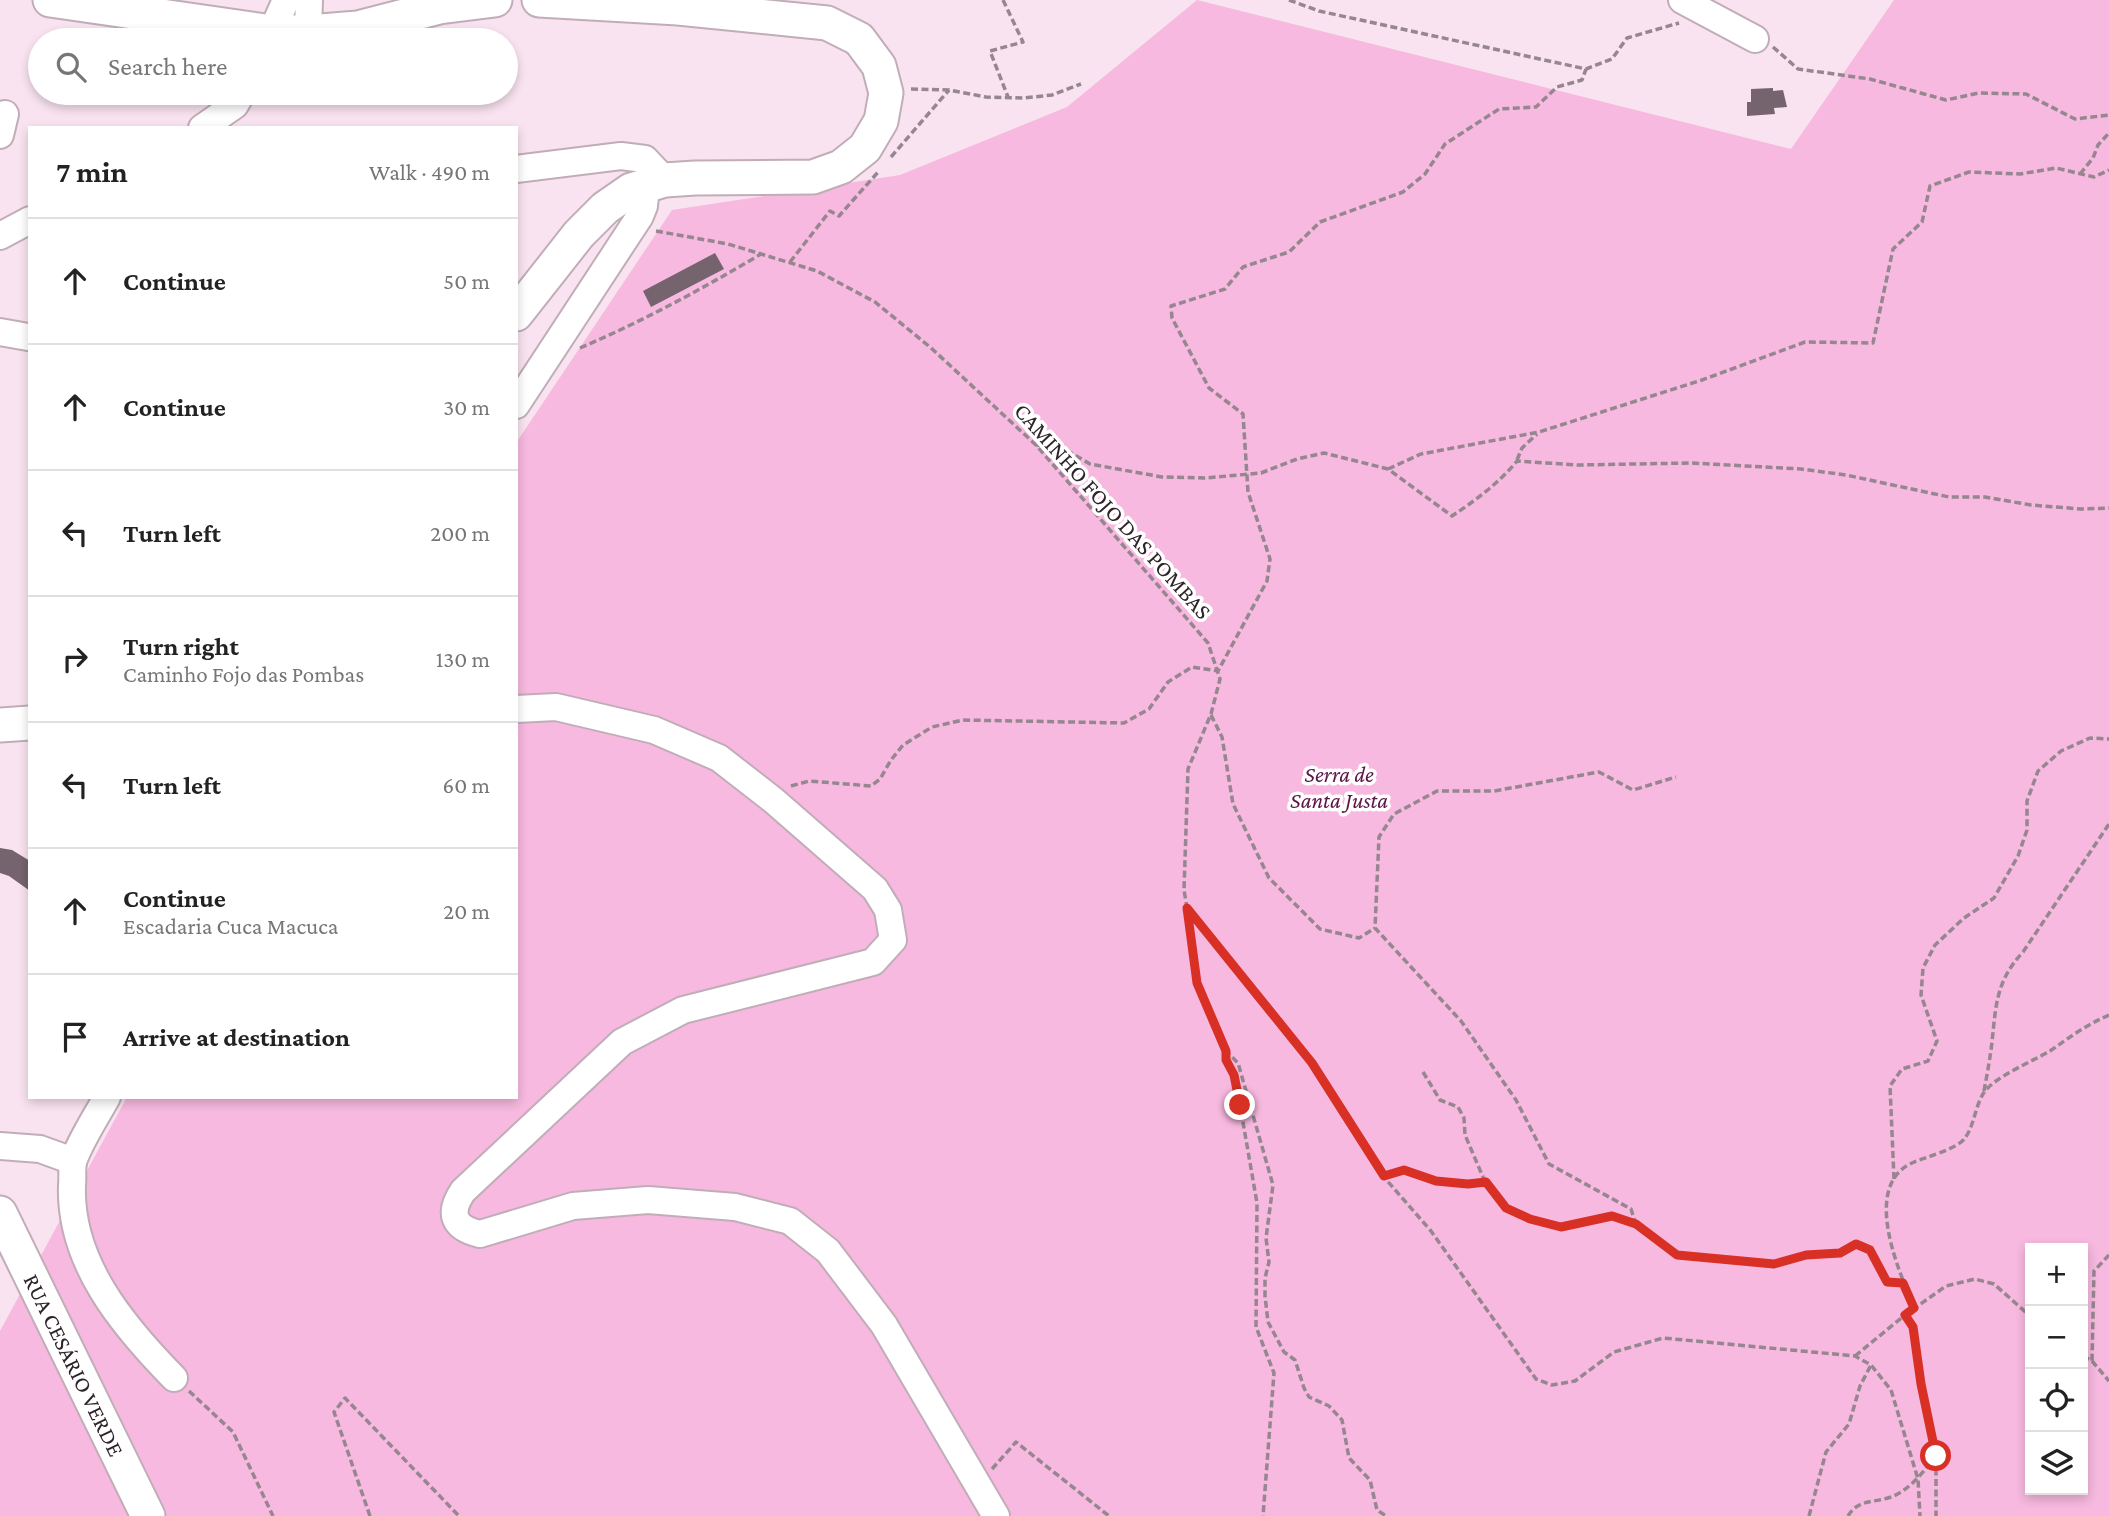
<!DOCTYPE html>
<html lang="en">
<head>
<meta charset="utf-8">
<style>
	:root { --surface:#fff; --page:#f2f2f2; --text:#222; --muted:#767676; --line:#e0e0e0 }
	body { margin:0; font-family:"Crimson Pro",serif; background:var(--page); color:var(--text) }
	.controls { position:absolute; right:21px; bottom:21px; display:grid; overflow:hidden; border-radius:0px; box-shadow:0 4px 10px #0003 }
	.controls button { width:63px; height:63px; display:grid; place-items:center; padding:0; border:0; border-bottom:2px solid var(--line); background:var(--surface); color:var(--text); font:35px sans-serif }
	.stop { position:absolute; width:21px; height:21px; margin:-16px; border:5px solid #d93025; border-radius:50%; background:#fff }
	.stop.end { background:#d93025; border-color:#fff; box-shadow:0 2px 7px #0008 }
	.list { margin:0; padding:0; list-style:none }
	h2 { display:flex; justify-content:space-between; align-items:center; height:91px; margin:0; padding:0 28px; font-size:30px }
	h2 small { font-size:23px; font-weight:400; color:var(--muted) }
	.list li { display:grid; grid-template-columns:46px 1fr auto; gap:21px; align-items:center; box-sizing:border-box; height:126px; padding:0 28px; border-top:2px solid var(--line) }
	.list b { display:block; font-size:26px; white-space:nowrap }
	.list p { margin:0; font-size:23px; white-space:nowrap; color:var(--muted) }
	.list em { font-size:23px; font-style:normal; color:var(--muted) }
	.icon { flex:none; width:38px; height:38px; fill:none; stroke:currentColor; stroke-width:2; stroke-linecap:round; stroke-linejoin:round }
	.map { position:relative; flex:none; width:2109px; height:1516px; overflow:hidden }
	.search { position:absolute; background:var(--surface); box-shadow:0 4px 10px #0003; left:28px; top:28px; width:490px; height:77px; display:flex; align-items:center; gap:18px; box-sizing:border-box; padding:0 24px; border-radius:38px; color:var(--muted); font-size:26px }
	.panel { position:absolute; background:var(--surface); box-shadow:0 4px 10px #0003; left:28px; top:126px; width:490px; height:973px; border-radius:0px }
	.map>svg:first-child { display:block }
</style>
</head>
<body>
<div class="map">
<svg width="2109" height="1516" viewBox="0 0 2109 1516">
	<rect width="100%" height="100%" fill="#f9e3f0"/>
	<path fill="#f7b9df" fill-rule="evenodd" d="M1197,0L1791,149L1894,0H2109V1516H0V1331L127,1097H516V443L672,210L900,175L1067,107ZM2030,1248H2083V1490H2030Z"/>
	<g fill="#75636d">
		<polygon points="1773,88 1773,91 1783,90 1787,107 1774,108 1775,114 1747,116 1747,102 1751,102 1751,89"/>
		<polygon points="715,253 724,269 651,307 643,291"/>
		<polygon points="0,848 12,850 30,861 30,891 9,876 0,873"/>
	</g>
	<g fill="none" stroke-linecap="round" stroke-linejoin="round">
		<g stroke="#c1adb8" stroke-width="30">
			<g id="minor">
				<polyline points="1682,0 1755,39"/>
				<polyline points="308,32 309,0"/>
				<polyline points="268,40 286,0"/>
				<polyline points="202,128 235,105 242,93"/>
				<polyline points="0,135 5,114"/>
				<polyline points="516,169 621,156 645,159 665,180"/>
				<polyline points="0,236 30,220"/>
				<polyline points="0,332 28,337"/>
				<polyline points="516,405 640,216 644,206 646,186"/>
				<path d="M516,709L556,707L654,730L719,758L773,800L875,889L888,910L893,940L873,962L683,1010L622,1042L463,1191C448,1213 453,1228 480,1234L573,1206L648,1200L735,1207L790,1221L828,1251L884,1325L996,1516"/>
				<path d="M107,1097C96,1117 82,1138 74,1159C71,1167 73,1177 72,1185C69,1262 123,1326 174,1378"/>
				<polyline points="0,1146 40,1149 73,1161"/>
			</g>
		</g>
		<g stroke="#c1adb8" stroke-width="37">
			<g id="major">
				<polyline points="50,0 272,32 308,32 358,28 439,7 495,0"/>
				<polyline points="516,314 579,234 605,208 631,190 665,180 695,178 813,177 841,167 865,148 881,121 886,93 879,66 859,39 827,23 678,8 539,0"/>
				<polyline points="0,725 30,723"/>
				<polyline points="0,1213 148,1516"/>
			</g>
		</g>
		<g stroke="#95868f" stroke-width="3.5" stroke-dasharray="7 3.5" stroke-linecap="butt">
			<polyline points="1003,0 1023,42 990,51 1008,97"/>
			<polyline points="1289,0 1319,11 1586,69 1612,59 1627,38 1679,23"/>
			<polyline points="1773,47 1798,69 1870,79 1946,100 1979,93 2026,94 2075,119 2109,115"/>
			<polyline points="911,89 949,90 986,97 1024,98 1052,95 1081,84"/>
			<polyline points="891,157 949,90"/>
			<polyline points="2080,174 2093,158 2098,145 2109,133"/>
			<polyline points="656,231 728,244 817,271 875,302 930,347 1036,445 1208,643 1220,679 1211,714 1188,769 1184,890 1187,908 1312,1063 1383,1176 1431,1231 1536,1379 1552,1385 1575,1381 1614,1352 1663,1338 1855,1356 1871,1365 1891,1390 1918,1479 1920,1516"/>
			<polyline points="790,262 830,211 839,216 879,171"/>
			<path d="M580,348C643,321 702,289 761,254"/>
			<path d="M1036,445L1061,447L1090,464L1162,477L1205,478L1261,473L1297,459L1324,453L1388,469L1452,516C1476,500 1499,483 1517,461L1577,465L1692,463L1801,469L1846,475L1949,497H1985L2031,505L2081,509L2109,508"/>
			<polyline points="1517,460 1522,448 1537,434"/>
			<polyline points="1388,469 1421,454 1539,432 1702,380 1805,342 1873,343 1893,249 1922,222 1930,186 1969,172 2020,174 2056,168 2094,177 2109,170"/>
			<polyline points="1211,715 1222,737 1233,804 1269,878 1320,929 1359,938 1375,928"/>
			<polyline points="791,786 809,781 871,786 880,779 891,760 903,745 932,727 963,720 1124,723 1149,709 1168,682 1192,667 1218,671 1267,581 1270,559 1248,492 1243,414 1209,388 1172,318 1171,306 1225,289 1243,267 1289,252 1320,222 1403,192 1425,174 1445,144 1499,109 1536,107 1557,87 1582,80 1586,69"/>
			<polyline points="1187,909 1197,983 1226,1051 1238,1063 1273,1185 1266,1238 1269,1262 1265,1278 1265,1296 1268,1322 1284,1352 1295,1360 1304,1388 1309,1397 1329,1406 1342,1420 1349,1458 1370,1480 1377,1510 1386,1516"/>
			<polyline points="1226,1051 1226,1060 1234,1075 1240,1105 1257,1203 1256,1327 1274,1373 1263,1516"/>
			<polyline points="1423,1072 1440,1100 1458,1107 1464,1118 1465,1135 1483,1177 1506,1208 1530,1219 1561,1227 1612,1216 1636,1225 1677,1255 1774,1264 1806,1255 1840,1253 1856,1244 1870,1250 1887,1282 1903,1283"/>
			<path d="M1984,1091C1987,1075 1990,1059 1992,1042C1996,1005 1996,981 2023,952L2109,824"/>
			<polyline points="1383,1176 1404,1170 1436,1181 1468,1184 1486,1182"/>
			<polyline points="1894,1179 1890,1086 1902,1069 1928,1061 1937,1041 1921,995 1923,968 1935,945 1964,918 1994,898 2018,856 2027,830 2027,801 2038,771 2061,751 2090,738 2109,739"/>
			<polyline points="1636,1225 1631,1209 1549,1164 1516,1100 1461,1021 1375,928 1379,837 1394,814 1437,791 1494,791 1599,772 1633,790 1676,777"/>
			<path d="M1915,1308C1899,1273 1861,1186 1912,1163C1925,1157 1958,1149 1965,1138C1974,1126 1975,1107 1983,1094C1992,1078 2033,1061 2050,1051C2070,1037 2086,1025 2109,1015"/>
			<polyline points="1855,1356 1905,1315 1946,1286 1975,1279 1994,1284 2030,1316"/>
			<polyline points="2083,1356 2092,1361 2094,1271 2109,1255"/>
			<polyline points="2092,1361 2109,1381"/>
			<polyline points="189,1391 233,1432 273,1516"/>
			<polyline points="1936,1458 1936,1516"/>
			<polyline points="992,1469 1016,1442 1109,1516"/>
			<polyline points="370,1516 334,1412 345,1398 459,1516"/>
			<polyline points="1809,1516 1826,1452 1849,1424 1860,1386 1871,1365"/>
			<path d="M1848,1516C1858,1499 1874,1503 1891,1497C1910,1490 1924,1471 1936,1456L1921,1385L1913,1327L1905,1315"/>
		</g>
		<use href="#minor" stroke="#fff" stroke-width="26"/>
		<use href="#major" stroke="#fff" stroke-width="33"/>
	</g>
	<g fill="none" stroke-linecap="round" stroke-linejoin="round">
		<polyline stroke="#d93025" stroke-width="9" points="1240,1105 1234,1075 1226,1060 1226,1051 1197,983 1187,908 1312,1063 1384,1176 1404,1170 1436,1181 1468,1184 1486,1182 1506,1208 1530,1219 1561,1227 1612,1216 1636,1224 1677,1255 1774,1264 1806,1255 1840,1253 1856,1244 1870,1250 1887,1282 1903,1283 1914,1308 1905,1315 1913,1327 1921,1384 1936,1456"/>
	</g>
	<g text-anchor="middle" dominant-baseline="central" stroke-width="7" stroke-linejoin="round" paint-order="stroke">
		<g font-size="23" fill="#2d252a" stroke="#fff">
			<text transform="translate(1113 511) rotate(48)">CAMINHO FOJO DAS POMBAS</text>
			<text transform="translate(74 1365) rotate(64)">RUA CESÁRIO VERDE</text>
		</g>
		<g font-size="23" font-style="italic" fill="#5d1548" stroke="#fff">
			<text x="1339" y="774">Serra de<tspan x="1339" dy="26">Santa Justa</tspan></text>
		</g>
	</g>
</svg>
<div class="controls">
<button>+</button>
<button>−</button>
<button><svg class="icon" aria-label="locate" viewBox="0 0 24 24"><circle cx="12" cy="12" r="6"/><path d="M12 2v4M12 18v4M2 12h4M18 12h4"/></svg></button>
<button><svg class="icon" aria-label="layers" viewBox="0 0 24 24"><path d="M12 4l9 5-9 5-9-5zM3 14l9 5 9-5"/></svg></button>
</div>
<div class="stop" style="left:1936px;top:1456px"></div>
<div class="stop end" style="left:1240px;top:1105px"></div>
<div class="search"><svg class="icon" aria-label="search" viewBox="0 0 24 24"><circle cx="10" cy="10" r="6"/><path d="M15 15l6 6"/></svg>Search here</div>
<section class="panel">
<h2>7 min<small>Walk · 490 m</small></h2>
<ul class="list">
<li><svg class="icon" aria-label="ahead" viewBox="0 0 24 24"><path d="M12 20V5M6 11l6-6 6 6"/></svg><div><b>Continue</b></div><em>50 m</em></li>
<li><svg class="icon" aria-label="ahead" viewBox="0 0 24 24"><path d="M12 20V5M6 11l6-6 6 6"/></svg><div><b>Continue</b></div><em>30 m</em></li>
<li><svg class="icon" aria-label="left" viewBox="0 0 24 24"><path d="M17 20v-9H6M10 6l-5 5 5 5"/></svg><div><b>Turn left</b></div><em>200 m</em></li>
<li><svg class="icon" aria-label="right" viewBox="0 0 24 24"><path d="M7 20v-9h11M14 6l5 5-5 5"/></svg><div><b>Turn right</b><p>Caminho Fojo das Pombas</p></div><em>130 m</em></li>
<li><svg class="icon" aria-label="left" viewBox="0 0 24 24"><path d="M17 20v-9H6M10 6l-5 5 5 5"/></svg><div><b>Turn left</b></div><em>60 m</em></li>
<li><svg class="icon" aria-label="ahead" viewBox="0 0 24 24"><path d="M12 20V5M6 11l6-6 6 6"/></svg><div><b>Continue</b><p>Escadaria Cuca Macuca</p></div><em>20 m</em></li>
<li><svg class="icon" aria-label="arrive" viewBox="0 0 24 24"><path d="M6 21V4h12l-3 4 3 4H6"/></svg><div><b>Arrive at destination</b></div></li>
</ul>
</section>
</div>
</body>
</html>
